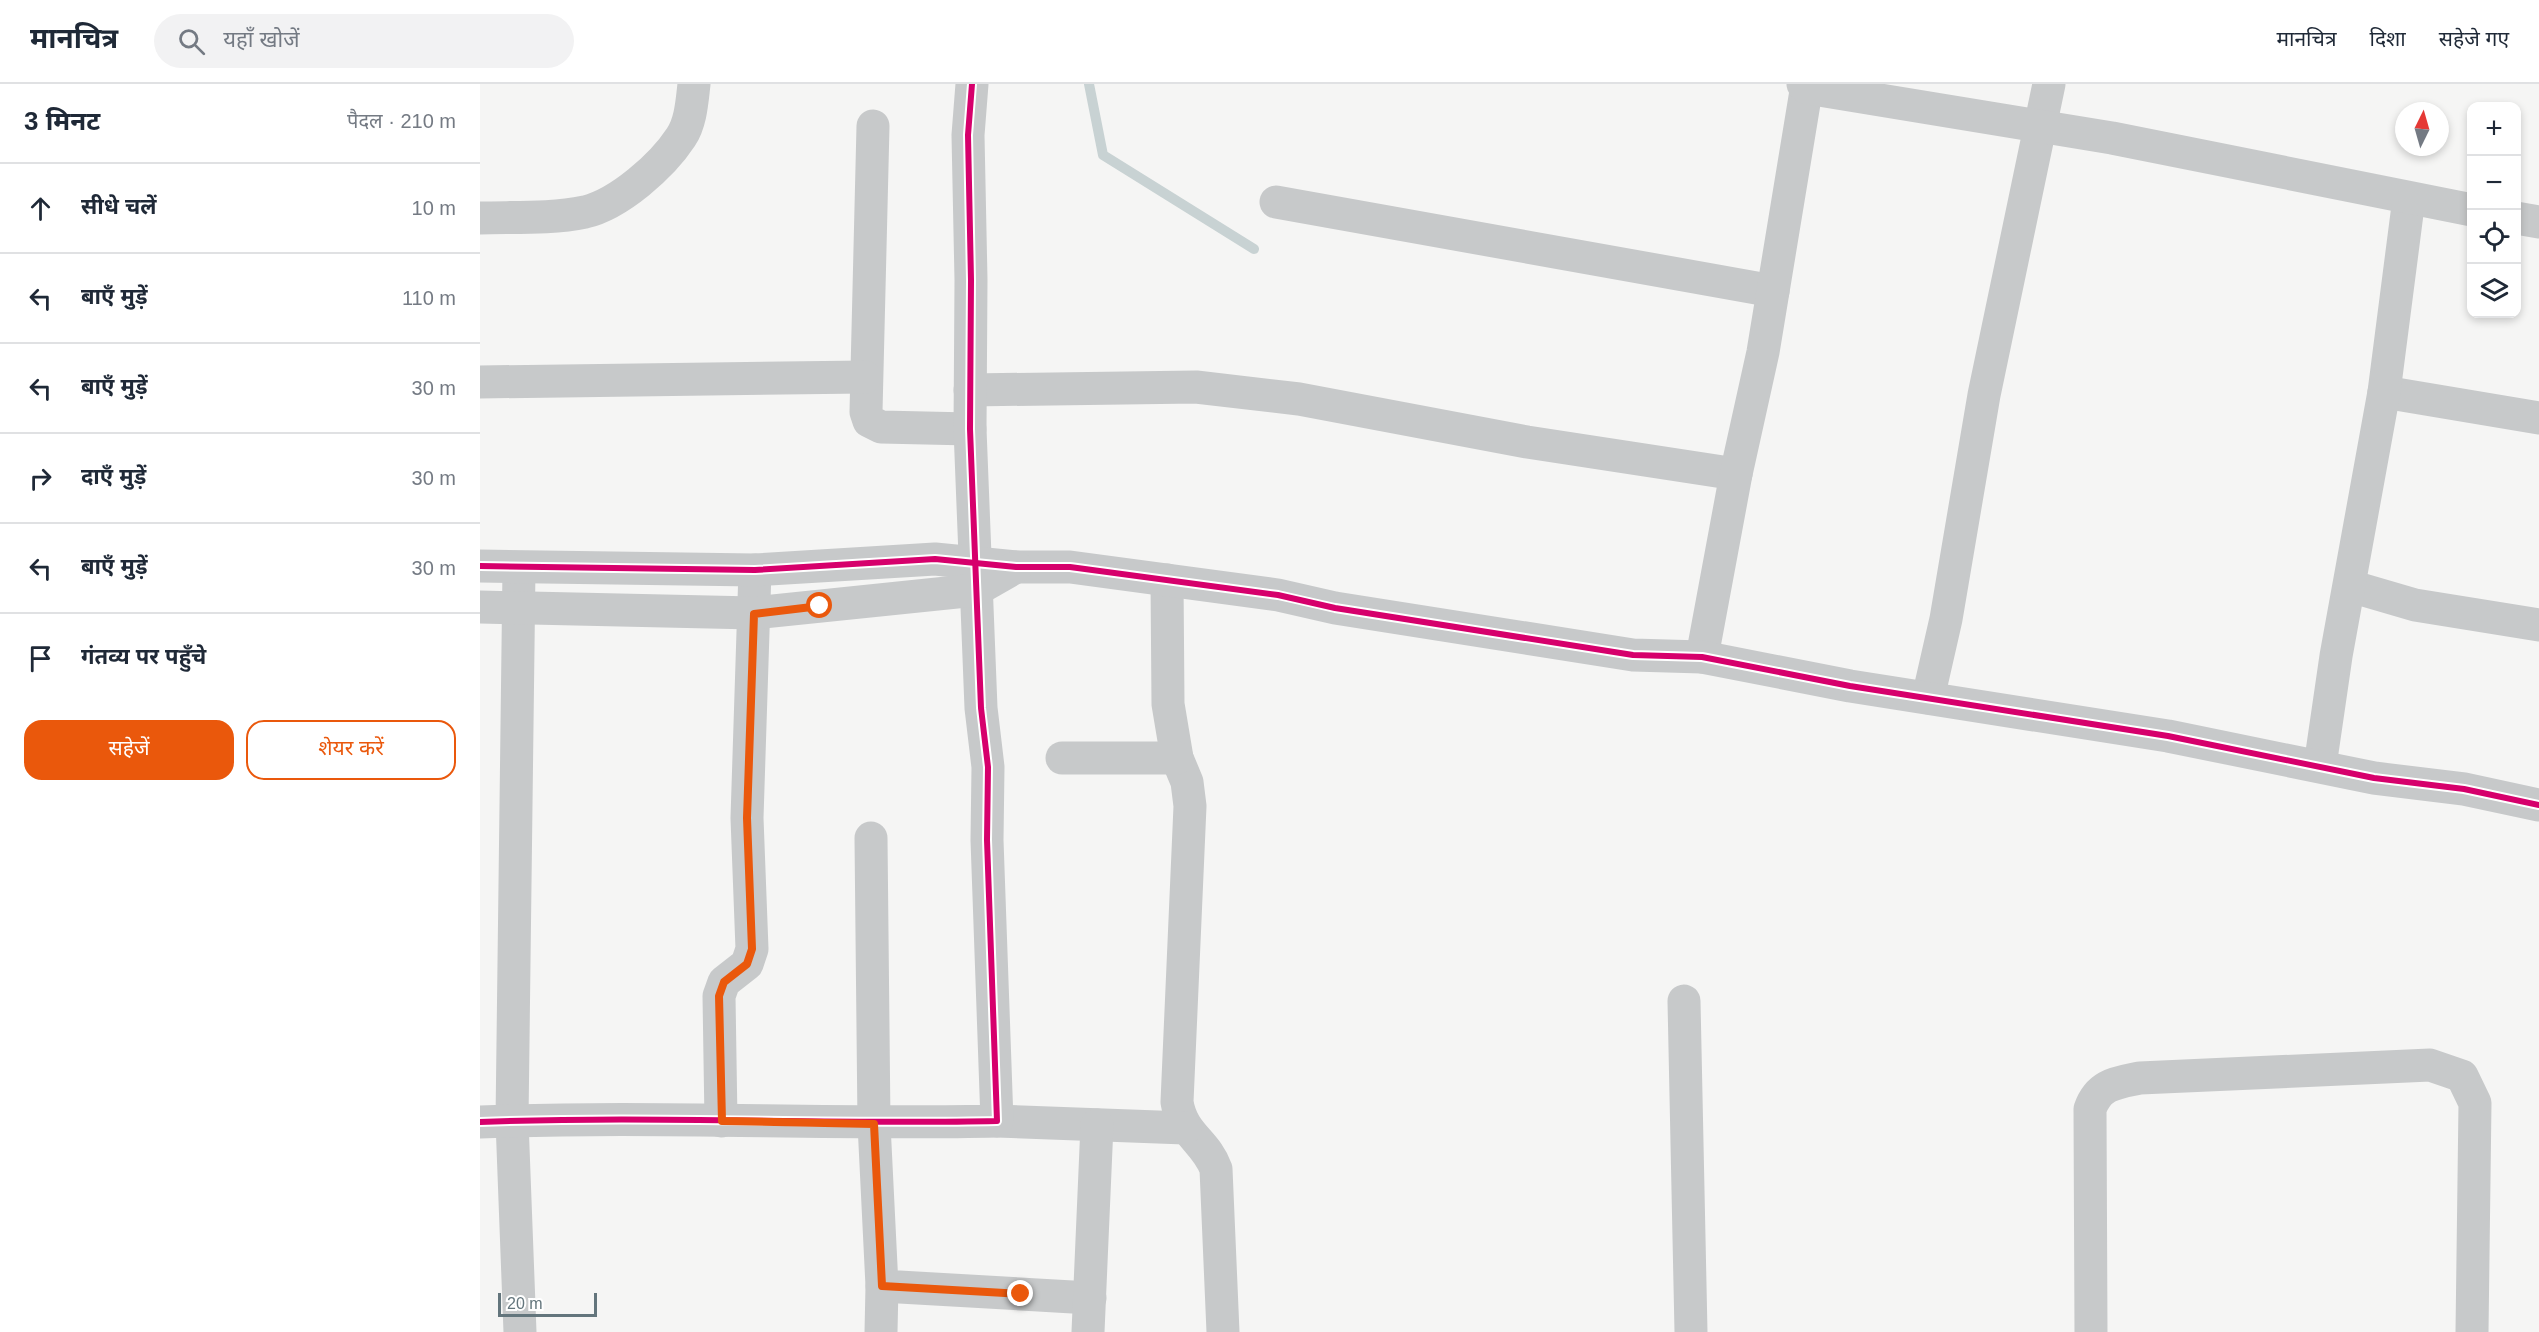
<!DOCTYPE html>
<html lang="hi">
<head>
<meta charset="utf-8">
<style>
	:root { --surface:#fff; --page:#f2f2f3; --text:#1f2937; --muted:#747a83; --line:#e0e1e3; --accent:#ea580c }
	body { margin:0; font-family:Arial,"Noto Sans Devanagari",sans-serif; background:var(--page); color:var(--text) }
	.controls { position:absolute; right:18px; top:18px; display:grid; overflow:hidden; border-radius:12px; box-shadow:0 3px 9px #0003 }
	.controls button { width:54px; height:54px; display:grid; place-items:center; padding:0; border:0; border-bottom:2px solid var(--line); background:var(--surface); color:var(--text); font:30px sans-serif }
	.compass { position:absolute; left:1915px; top:18px; width:54px; height:54px; border-radius:50%; background:var(--surface); box-shadow:0 3px 9px #0003; rotate:5deg }
	.scale { position:absolute; left:18px; bottom:15px; width:99px; box-sizing:border-box; padding-left:6px; border:3px solid #63757c; border-top:0; font-size:16px; line-height:21px; white-space:nowrap; color:#63757c; -webkit-text-stroke:4px #fff; paint-order:stroke }
	.stop { position:absolute; width:18px; height:18px; margin:-14px; border:4px solid #ea580c; border-radius:50%; background:#fff }
	.stop.end { background:#ea580c; border-color:#fff; box-shadow:0 2px 6px #0008 }
	.list { margin:0; padding:0; list-style:none }
	h2 { display:flex; justify-content:space-between; align-items:center; height:78px; margin:0; padding:0 24px; font-size:26px }
	h2 small { font-size:20px; font-weight:400; color:var(--muted) }
	.list li { display:grid; grid-template-columns:39px 1fr auto; gap:18px; align-items:center; box-sizing:border-box; height:90px; padding:0 24px; border-top:2px solid var(--line) }
	.list b { display:block; font-size:22px; white-space:nowrap }
	.list em { font-size:20px; font-style:normal; color:var(--muted) }
	.actions { display:flex; gap:12px; padding:18px 24px }
	.actions a { flex:1; padding:14px 0; border:2px solid var(--accent); border-radius:18px; text-align:center; font-size:21px; color:var(--accent) }
	.actions .main { background:var(--accent); color:#fff }
	.icon { flex:none; width:33px; height:33px; fill:none; stroke:currentColor; stroke-width:2; stroke-linecap:round; stroke-linejoin:round }
	.map { position:relative; flex:none; width:2059px; height:1248px; overflow:hidden }
	header { display:flex; align-items:center; gap:36px; box-sizing:border-box; height:84px; padding:0 30px; background:var(--surface); border-bottom:2px solid var(--line) }
	header strong { font-size:28px }
	nav { display:flex; gap:33px; margin-inline-start:auto; font-size:21px }
	.search { width:420px; height:54px; background:var(--page); display:flex; align-items:center; gap:15px; box-sizing:border-box; padding:0 21px; border-radius:33px; color:var(--muted); font-size:22px }
	main { display:flex }
	aside { flex:1; background:var(--surface) }
	.map>svg:first-child { display:block }
</style>
</head>
<body>
<header>
<strong>मानचित्र</strong>
<div class="search"><svg class="icon" aria-label="search" viewBox="0 0 24 24"><circle cx="10" cy="10" r="6"/><path d="M15 15l6 6"/></svg>यहाँ खोजें</div>
<nav><a>मानचित्र</a><a>दिशा</a><a>सहेजे गए</a></nav>
</header>
<main>
<aside>
<h2>3 मिनट<small>पैदल · 210 m</small></h2>
<ul class="list">
<li><svg class="icon" aria-label="ahead" viewBox="0 0 24 24"><path d="M12 20V5M6 11l6-6 6 6"/></svg><div><b>सीधे चलें</b></div><em>10 m</em></li>
<li><svg class="icon" aria-label="left" viewBox="0 0 24 24"><path d="M17 20v-9H6M10 6l-5 5 5 5"/></svg><div><b>बाएँ मुड़ें</b></div><em>110 m</em></li>
<li><svg class="icon" aria-label="left" viewBox="0 0 24 24"><path d="M17 20v-9H6M10 6l-5 5 5 5"/></svg><div><b>बाएँ मुड़ें</b></div><em>30 m</em></li>
<li><svg class="icon" aria-label="right" viewBox="0 0 24 24"><path d="M7 20v-9h11M14 6l5 5-5 5"/></svg><div><b>दाएँ मुड़ें</b></div><em>30 m</em></li>
<li><svg class="icon" aria-label="left" viewBox="0 0 24 24"><path d="M17 20v-9H6M10 6l-5 5 5 5"/></svg><div><b>बाएँ मुड़ें</b></div><em>30 m</em></li>
<li><svg class="icon" aria-label="arrive" viewBox="0 0 24 24"><path d="M6 21V4h12l-3 4 3 4H6"/></svg><div><b>गंतव्य पर पहुँचे</b></div></li>
</ul>
<div class="actions"><a class="main">सहेजें</a><a>शेयर करें</a></div>
</aside>
<div class="map">
<svg width="2059" height="1248" viewBox="0 0 2059 1248">
	<rect width="100%" height="100%" fill="#f5f5f4"/>
	<g fill="none" stroke-linecap="round" stroke-linejoin="round">
		<polyline stroke="#c8d2d3" stroke-width="10" points="609,0 623,71 774,165"/>
		<g stroke="#c7c9ca" stroke-width="33">
			<polyline points="393,42 386,328 389,337 401,343 490,345"/>
			<polyline points="796,118 1293,207"/>
			<path d="M0,134C35,133 71,135 105,128C139,120 182,82 201,53C211,38 212,17 214,0"/>
			<polyline points="0,298 385,293"/>
			<polyline points="490,306 716,303 819,315 1047,358 1256,390"/>
			<polyline points="1904,308 2059,334"/>
			<polyline points="39,484 32,1037 40,1248"/>
			<path d="M687,496L688,620L697,674L707,698L710,722L697,1018C702,1051 726,1057 736,1085L743,1248"/>
			<polyline points="1870,502 1935,521 2059,541"/>
			<polyline points="1222,573 1256,390 1283,268 1327,1"/>
			<polyline points="1448,614 1466,535 1504,311 1569,0"/>
			<polyline points="582,674 697,674"/>
			<polyline points="1840,682 1856,572 1904,308 1929,114"/>
			<polyline points="391,754 394,1040 402,1202 610,1214"/>
			<polyline points="1204,917 1211,1248"/>
			<polyline points="241,1037 239,912 244,898 267,880 272,865 267,734 275,486"/>
			<polyline points="517,1037 705,1044"/>
			<path d="M0,1038C172,1031 345,1041 517,1037L507,756L508,683L501,624L490,345L491,196L488,51L492,0"/>
			<polyline points="401,1248 402,1202"/>
			<polyline points="608,1248 617,1041"/>
			<path d="M1611,1248L1610,1025C1619,1000 1636,999 1660,994L1950,981L1982,992L1995,1019L1992,1248"/>
		</g>
		<g stroke="#c7c9ca" stroke-width="33">
			<polyline points="1323,0 1327,1 1327,4 1632,54 1992,126"/>
			<polyline points="2036,134 2059,138"/>
			<polyline points="0,482 275,486 455,475 536,483 590,483 798,511 855,524 1153,571 1222,573 1370,602 1688,652 1894,694 1984,705 2059,721"/>
			<polyline points="0,523 274,529 496,506 536,483"/>
		</g>
		<g stroke="#fff" stroke-width="10">
			<g id="cycleway">
				<polyline points="0,482 275,486 455,475 536,483 590,483 798,511 855,524 1153,571 1222,573 1370,602 1688,652 1894,694 1984,705 2059,721"/>
				<path d="M0,1038C172,1031 345,1041 517,1037L507,756L508,683L501,624L490,345L491,196L488,51L492,0"/>
			</g>
		</g>
		<use href="#cycleway" stroke="#d6006c" stroke-width="6"/>
	</g>
	<g fill="none" stroke-linecap="round" stroke-linejoin="round">
		<polyline stroke="#ea580c" stroke-width="8" points="340,522 274,530 267,734 272,865 267,880 244,898 239,912 242,1037 394,1040 402,1202 541,1210"/>
	</g>
</svg>
<div class="controls">
<button>+</button>
<button>−</button>
<button><svg class="icon" aria-label="locate" viewBox="0 0 24 24"><circle cx="12" cy="12" r="6"/><path d="M12 2v4M12 18v4M2 12h4M18 12h4"/></svg></button>
<button><svg class="icon" aria-label="layers" viewBox="0 0 24 24"><path d="M12 4l9 5-9 5-9-5zM3 14l9 5 9-5"/></svg></button>
</div>
<svg class="compass" viewBox="-18 -18 36 36"><path d="M0-13l5 13h-10z" fill="#e53935"/><path d="M0 13l5-13h-10z" fill="#747a83"/></svg>
<div class="scale">20 m</div>
<div class="stop" style="left:340px;top:522px"></div>
<div class="stop end" style="left:541px;top:1210px"></div>
</div>
</main>
</body>
</html>
